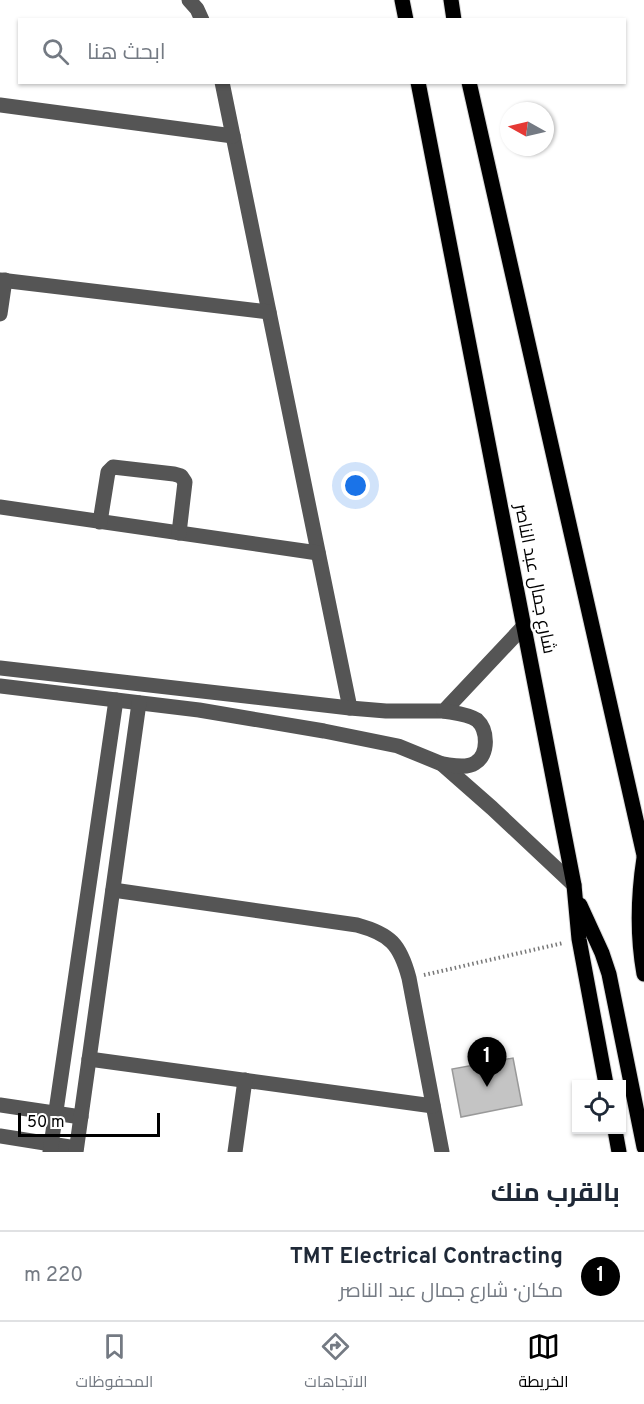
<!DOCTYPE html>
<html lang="ar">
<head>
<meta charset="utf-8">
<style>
	:root { --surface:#fff; --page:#f2f2f3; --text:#1f2937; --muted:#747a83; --line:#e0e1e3; --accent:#000 }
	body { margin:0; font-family:Overpass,Cairo,sans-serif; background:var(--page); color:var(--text); direction:rtl }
	.controls { position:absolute; right:18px; bottom:18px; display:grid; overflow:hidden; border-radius:0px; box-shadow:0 2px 4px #0004 }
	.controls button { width:54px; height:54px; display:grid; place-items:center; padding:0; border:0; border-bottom:2px solid var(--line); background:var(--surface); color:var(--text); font:30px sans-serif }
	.compass { position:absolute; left:500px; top:102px; width:54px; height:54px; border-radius:50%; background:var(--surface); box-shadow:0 2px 4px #0004; rotate:278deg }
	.scale { position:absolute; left:18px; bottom:15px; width:142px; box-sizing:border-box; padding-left:6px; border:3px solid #000; border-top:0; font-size:16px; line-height:21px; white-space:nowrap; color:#000; -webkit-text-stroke:4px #fff; paint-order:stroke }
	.you { position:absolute; left:356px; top:486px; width:21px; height:21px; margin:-15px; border:4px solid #fff; border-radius:50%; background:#1a73e8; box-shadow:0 0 0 9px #1a73e833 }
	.badge { display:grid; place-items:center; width:39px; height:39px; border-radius:50%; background:var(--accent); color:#fff; font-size:20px; font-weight:700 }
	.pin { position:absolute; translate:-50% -50px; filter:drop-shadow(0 2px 3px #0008) }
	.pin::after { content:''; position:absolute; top:32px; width:21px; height:18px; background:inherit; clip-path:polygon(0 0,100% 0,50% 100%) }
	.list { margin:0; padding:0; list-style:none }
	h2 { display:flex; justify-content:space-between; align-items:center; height:78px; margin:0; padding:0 24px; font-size:26px }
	h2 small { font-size:20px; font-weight:400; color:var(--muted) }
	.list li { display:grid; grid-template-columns:39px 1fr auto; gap:18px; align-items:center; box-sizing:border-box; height:90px; padding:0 24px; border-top:2px solid var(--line) }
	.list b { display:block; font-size:22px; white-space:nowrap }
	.list p { margin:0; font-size:20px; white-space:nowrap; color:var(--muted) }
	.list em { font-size:20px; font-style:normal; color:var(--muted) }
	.icon { flex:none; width:33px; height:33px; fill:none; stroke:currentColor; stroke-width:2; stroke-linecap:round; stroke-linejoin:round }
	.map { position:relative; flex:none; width:644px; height:1152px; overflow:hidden; direction:ltr }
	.search { position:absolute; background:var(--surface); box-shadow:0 2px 4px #0004; left:18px; right:18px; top:18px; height:66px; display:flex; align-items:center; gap:15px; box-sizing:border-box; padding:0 21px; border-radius:0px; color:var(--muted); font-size:22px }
	.sheet { height:168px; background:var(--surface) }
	nav { display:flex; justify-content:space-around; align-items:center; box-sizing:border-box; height:84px; border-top:2px solid var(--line); background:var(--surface); font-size:16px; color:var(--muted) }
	nav a { display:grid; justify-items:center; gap:3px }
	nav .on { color:var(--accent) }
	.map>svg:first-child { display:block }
</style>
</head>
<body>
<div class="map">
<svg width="644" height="1152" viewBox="0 0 644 1152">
	<rect width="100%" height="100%" fill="#fff"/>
	<polygon fill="#c4c4c4" stroke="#999" stroke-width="1.5" points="513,1058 522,1105 461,1117 452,1069"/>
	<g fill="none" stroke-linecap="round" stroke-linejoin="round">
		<g stroke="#dbdbdb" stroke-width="17">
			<g id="major">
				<polyline points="402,0 406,20"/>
				<polyline points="451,0 454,20"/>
				<polyline points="418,82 574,885 579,939 606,1084"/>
				<polyline points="469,82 644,855"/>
				<path d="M644,858C638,897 637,935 644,974"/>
				<polyline points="580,905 602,953 609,974 644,1147"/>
				<polyline points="615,1130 619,1152"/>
			</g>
		</g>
		<polyline stroke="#777" stroke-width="4" stroke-dasharray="1.5 3" stroke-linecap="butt" points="424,975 563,943"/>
		<g stroke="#555" stroke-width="15">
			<polyline points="189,0 197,9 202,20"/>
			<polyline points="222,82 350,708"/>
			<polyline points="0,105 233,136"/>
			<polyline points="0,280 269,312"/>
			<polyline points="0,314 5,280"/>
			<polyline points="0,507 318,553"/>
			<polyline points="100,522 108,472 113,467 174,474 181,476 185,482 179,533"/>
			<polyline points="0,668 350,708 386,711 444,711 523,627"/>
			<polyline points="0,686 199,710 324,731 398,746 442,764 492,808 574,885"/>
			<path d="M442,764C452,765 466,769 475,763C489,755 488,730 477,720C468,714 455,713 444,711"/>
			<path d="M113,890L357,925C390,934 400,944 409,978L442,1152"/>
			<polyline points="89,1059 433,1106"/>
			<polyline points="0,1105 81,1117"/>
			<polyline points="0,1136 76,1148"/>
			<polyline points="50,1152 116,700"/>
			<polyline points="76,1152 139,703"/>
			<polyline points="235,1152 245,1080"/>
		</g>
		<use href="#major" stroke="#000" stroke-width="15"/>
	</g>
	<g text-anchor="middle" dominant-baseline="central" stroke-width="5" stroke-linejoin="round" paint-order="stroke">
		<g font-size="18" fill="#000" stroke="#fff">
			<text transform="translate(534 579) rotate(79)">شارع جمال عبد الناصر</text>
		</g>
	</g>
</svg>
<div class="controls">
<button><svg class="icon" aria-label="locate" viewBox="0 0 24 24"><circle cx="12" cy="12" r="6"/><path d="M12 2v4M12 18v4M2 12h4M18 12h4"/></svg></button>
</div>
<svg class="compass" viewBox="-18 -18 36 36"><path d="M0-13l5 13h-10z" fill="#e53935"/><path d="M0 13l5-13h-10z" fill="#747a83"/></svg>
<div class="scale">50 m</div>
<div class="you"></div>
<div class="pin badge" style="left:487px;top:1087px">1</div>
<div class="search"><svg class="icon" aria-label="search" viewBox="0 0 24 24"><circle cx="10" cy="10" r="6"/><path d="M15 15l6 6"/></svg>ابحث هنا</div>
</div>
<section class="sheet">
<h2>بالقرب منك<small></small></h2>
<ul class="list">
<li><span class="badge">1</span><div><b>TMT Electrical Contracting</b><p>مكان · شارع جمال عبد الناصر</p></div><em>220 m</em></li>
</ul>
</section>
<nav>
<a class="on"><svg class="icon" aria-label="map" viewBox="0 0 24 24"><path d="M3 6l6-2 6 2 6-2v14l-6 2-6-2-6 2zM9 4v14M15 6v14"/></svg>الخريطة</a>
<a><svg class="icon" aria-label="directions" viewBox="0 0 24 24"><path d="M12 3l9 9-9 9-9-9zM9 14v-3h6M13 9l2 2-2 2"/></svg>الاتجاهات</a>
<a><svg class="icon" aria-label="saved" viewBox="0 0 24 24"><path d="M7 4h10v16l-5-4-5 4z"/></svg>المحفوظات</a>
</nav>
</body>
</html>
